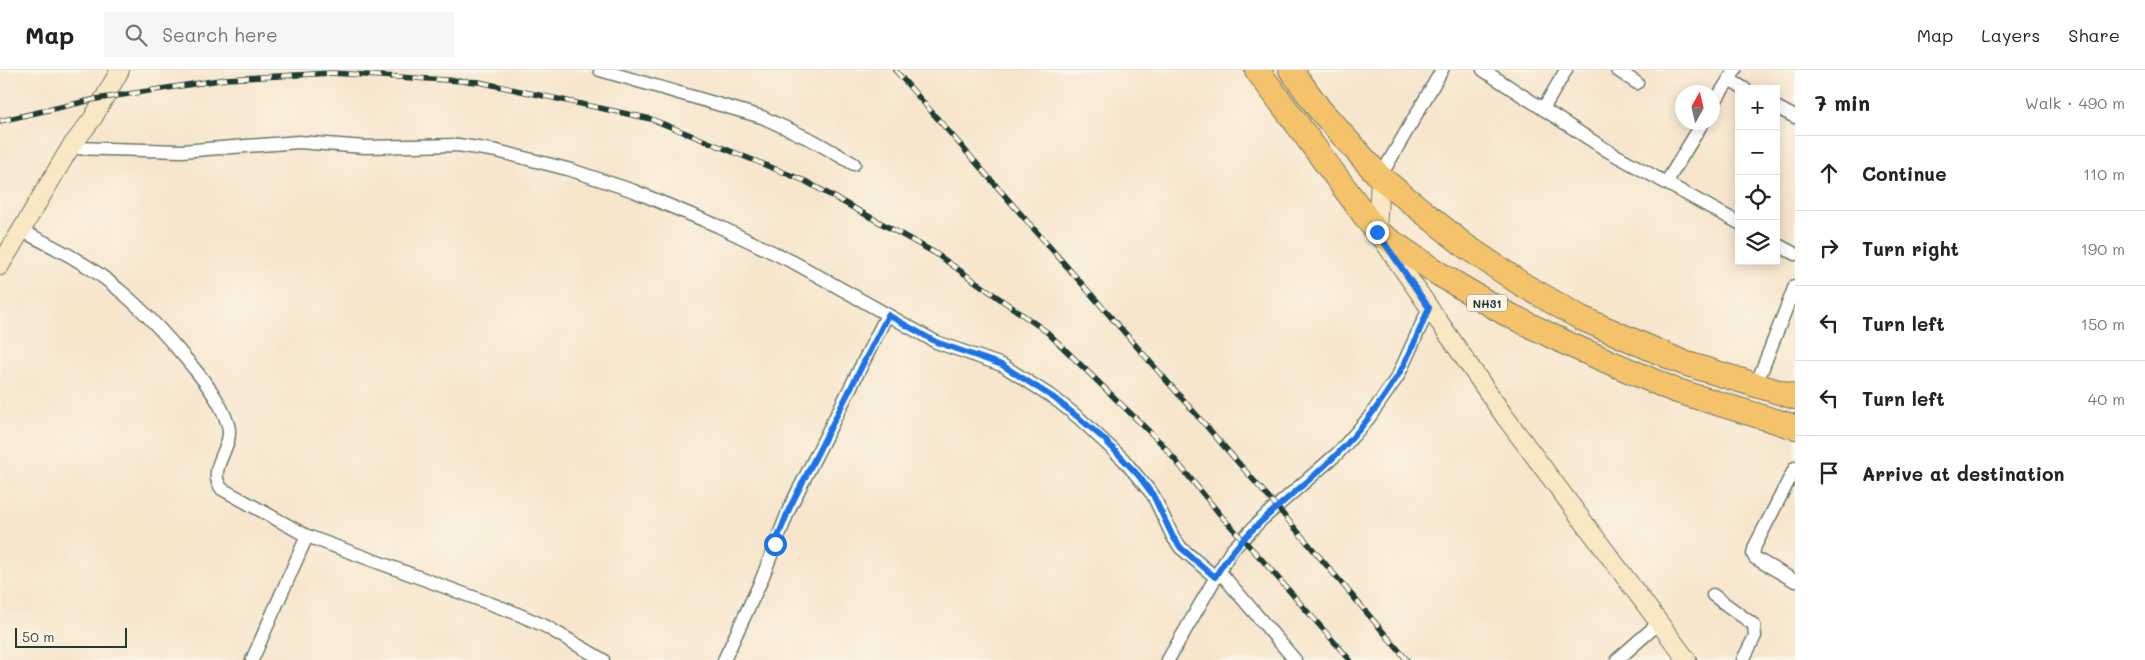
<!DOCTYPE html>
<html lang="en">
<head>
<meta charset="utf-8">
<style>
	:root { --surface:#fff; --page:#f6f6f6; --text:#222; --muted:#767676; --line:#e0e0e0 }
	body { margin:0; font-family:Mali,sans-serif; background:var(--page); color:var(--text) }
	.controls { position:absolute; right:15px; top:15px; display:grid; overflow:hidden; border-radius:0px; box-shadow:0 2px 12px #0003 }
	.controls button { width:45px; height:45px; display:grid; place-items:center; padding:0; border:0; border-bottom:1px solid var(--line); background:var(--surface); color:var(--text); font:25px sans-serif }
	.compass { position:absolute; left:1675px; top:15px; width:45px; height:45px; border-radius:50%; background:var(--surface); box-shadow:0 2px 12px #0003; rotate:8deg }
	.scale { position:absolute; left:15px; bottom:12px; width:112px; box-sizing:border-box; padding-left:5px; border:2px solid #1f3d34; border-top:0; font-size:14px; line-height:18px; white-space:nowrap; color:#1f3d34; -webkit-text-stroke:4px #fcf5e5; paint-order:stroke }
	.stop { position:absolute; width:15px; height:15px; margin:-11px; border:4px solid #1a73e8; border-radius:50%; background:#fff }
	.stop.end { background:#1a73e8; border-color:#fff; box-shadow:0 1px 5px #0008 }
	.list { margin:0; padding:0; list-style:none }
	h2 { display:flex; justify-content:space-between; align-items:center; height:65px; margin:0; padding:0 20px; font-size:21px }
	h2 small { font-size:16px; font-weight:400; color:var(--muted) }
	.list li { display:grid; grid-template-columns:32px 1fr auto; gap:15px; align-items:center; box-sizing:border-box; height:75px; padding:0 20px; border-top:1px solid var(--line) }
	.list b { display:block; font-size:19px; white-space:nowrap }
	.list em { font-size:16px; font-style:normal; color:var(--muted) }
	.icon { flex:none; width:28px; height:28px; fill:none; stroke:currentColor; stroke-width:2; stroke-linecap:round; stroke-linejoin:round }
	.map { position:relative; flex:none; width:1795px; height:590px; overflow:hidden }
	header { display:flex; align-items:center; gap:30px; box-sizing:border-box; height:70px; padding:0 25px; background:var(--surface); border-bottom:1px solid var(--line) }
	header strong { font-size:24px }
	nav { display:flex; gap:28px; margin-inline-start:auto; font-size:18px }
	.search { width:350px; height:45px; background:var(--page); display:flex; align-items:center; gap:12px; box-sizing:border-box; padding:0 18px; border-radius:0px; color:var(--muted); font-size:19px }
	main { display:flex }
	aside { flex:1; background:var(--surface) }
	.map>svg:first-child { display:block }
</style>
</head>
<body>
<header>
<strong>Map</strong>
<div class="search"><svg class="icon" aria-label="search" viewBox="0 0 24 24"><circle cx="10" cy="10" r="6"/><path d="M15 15l6 6"/></svg>Search here</div>
<nav><a>Map</a><a>Layers</a><a>Share</a></nav>
</header>
<main>
<div class="map">
<svg width="1795" height="590" viewBox="0 0 1795 590">
	<rect width="100%" height="100%" fill="#fcf5e5"/>
	<filter id="ink" filterUnits="userSpaceOnUse"><feTurbulence type="fractalNoise" baseFrequency=".02" numOctaves="2"/><feDisplacementMap in="SourceGraphic" scale="10" xChannelSelector="R" yChannelSelector="G"/><feConvolveMatrix kernelMatrix="1 2 1 2 8 2 1 2 1" color-interpolation-filters="sRGB"/></filter>
	<filter id="wash" filterUnits="userSpaceOnUse"><feTurbulence type="fractalNoise" baseFrequency=".0096" numOctaves="4" result="noise"/><feDisplacementMap in="SourceGraphic" scale="20" xChannelSelector="R" yChannelSelector="G"/><feGaussianBlur stdDeviation="1.12" result="paint"/><feColorMatrix in="noise" values="0 0 0 0 0 0 0 0 0 0 0 0 0 0 0 0 0 1.4 0 .05"/><feComposite in="paint" operator="in"/></filter>
	<g filter="url(#wash)">
		<rect width="100%" height="100%" fill="#f7e5cc"/>
	</g>
	<g filter="url(#ink)">
		<g fill="none" stroke-linecap="round" stroke-linejoin="round">
			<g stroke="#6b7869" stroke-width="15">
				<g id="street">
					<polyline points="600,0 762,47 814,71 854,94"/>
					<polyline points="1483,0 1608,81 1739,153"/>
					<polyline points="1617,0 1637,13"/>
					<polyline points="1729,9 1745,19"/>
					<polyline points="1712,36 1735,0"/>
					<polyline points="1776,37 1795,47"/>
					<polyline points="1543,39 1566,0"/>
					<polyline points="70,78 182,81 299,72 365,77 458,75 497,81 571,100 634,121 718,156 795,193 936,272 1002,295 1054,328 1079,348 1123,389 1153,425 1173,467 1181,478 1215,507"/>
					<polyline points="1380,107 1442,0"/>
					<polyline points="1666,113 1703,52"/>
					<path d="M20,160C54,177 89,194 118,219C144,240 166,265 187,290C203,309 221,331 228,355C235,377 205,399 222,419L307,466L513,542L545,556L603,590"/>
					<polyline points="1776,174 1795,184"/>
					<polyline points="1756,315 1795,216"/>
					<polyline points="1795,398 1755,476 1753,484 1755,488 1795,511"/>
					<polyline points="1219,501 1295,590"/>
					<polyline points="1713,525 1754,555 1755,566 1743,590"/>
					<polyline points="252,590 307,466"/>
					<polyline points="724,590 761,511 790,437 887,245"/>
					<polyline points="1168,590 1231,481 1260,451 1338,383 1368,349 1398,306 1429,238"/>
					<polyline points="1617,590 1659,553"/>
				</g>
			</g>
			<g stroke="#6b7869" stroke-width="20">
				<g id="secondary">
					<polyline points="1380,107 1377,162 1505,347 1687,590"/>
					<polyline points="0,196 70,78 93,48 120,0"/>
				</g>
			</g>
			<g stroke="#6b7869" stroke-width="26">
				<g id="highway">
					<polyline points="1257,0 1377,162 1439,204 1505,243 1568,274 1674,320 1795,357"/>
					<polyline points="1291,0 1320,40 1380,107 1464,175 1523,215 1581,248 1684,293 1795,327"/>
				</g>
			</g>
			<use href="#street" stroke="#fff" stroke-width="12"/>
			<use href="#secondary" stroke="#fae7c3" stroke-width="18"/>
			<use href="#highway" stroke="#f3c26a" stroke-width="24"/>
			<g stroke="#1f3d34" stroke-width="5.5">
				<g id="rail">
					<polyline points="895,0 1277,437 1407,590"/>
					<polyline points="0,51 96,29 226,9 332,3 479,12 651,49 805,111 935,183 1047,262 1162,374 1223,448 1264,492 1350,590"/>
				</g>
			</g>
			<use href="#rail" stroke="#fcf5e5" stroke-width="4" stroke-dasharray="11" stroke-linecap="butt"/>
		</g>
	</g>
	<g fill="none" stroke-linecap="round" stroke-linejoin="round" filter="url(#ink)">
		<path stroke="#1a73e8" stroke-width="6" d="M775,474L790,437L888,245L936,272L1002,295L1054,328L1079,348L1104,369L1138,405L1153,425L1173,467L1181,478L1215,507C1245,455 1297,425 1338,383C1361,360 1380,334 1397,307C1410,286 1419,260 1429,238L1377,162"/>
	</g>
	<g text-anchor="middle" dominant-baseline="central" stroke-width="4" stroke-linejoin="round" paint-order="stroke">
		<rect fill="#fcf5e5" stroke="#617469" stroke-width="1" x="1467" y="224.5" width="40" height="17" rx="4"/>
		<g font-size="11" font-weight="bold" fill="#1f3d34">
			<text x="1487" y="233">NH31</text>
		</g>
	</g>
</svg>
<div class="controls">
<button>+</button>
<button>−</button>
<button><svg class="icon" aria-label="locate" viewBox="0 0 24 24"><circle cx="12" cy="12" r="6"/><path d="M12 2v4M12 18v4M2 12h4M18 12h4"/></svg></button>
<button><svg class="icon" aria-label="layers" viewBox="0 0 24 24"><path d="M12 4l9 5-9 5-9-5zM3 14l9 5 9-5"/></svg></button>
</div>
<svg class="compass" viewBox="-18 -18 36 36"><path d="M0-13l5 13h-10z" fill="#e53935"/><path d="M0 13l5-13h-10z" fill="#767676"/></svg>
<div class="scale">50 m</div>
<div class="stop" style="left:775px;top:474px"></div>
<div class="stop end" style="left:1377px;top:162px"></div>
</div>
<aside>
<h2>7 min<small>Walk · 490 m</small></h2>
<ul class="list">
<li><svg class="icon" aria-label="ahead" viewBox="0 0 24 24"><path d="M12 20V5M6 11l6-6 6 6"/></svg><div><b>Continue</b></div><em>110 m</em></li>
<li><svg class="icon" aria-label="right" viewBox="0 0 24 24"><path d="M7 20v-9h11M14 6l5 5-5 5"/></svg><div><b>Turn right</b></div><em>190 m</em></li>
<li><svg class="icon" aria-label="left" viewBox="0 0 24 24"><path d="M17 20v-9H6M10 6l-5 5 5 5"/></svg><div><b>Turn left</b></div><em>150 m</em></li>
<li><svg class="icon" aria-label="left" viewBox="0 0 24 24"><path d="M17 20v-9H6M10 6l-5 5 5 5"/></svg><div><b>Turn left</b></div><em>40 m</em></li>
<li><svg class="icon" aria-label="arrive" viewBox="0 0 24 24"><path d="M6 21V4h12l-3 4 3 4H6"/></svg><div><b>Arrive at destination</b></div></li>
</ul>
</aside>
</main>
</body>
</html>
